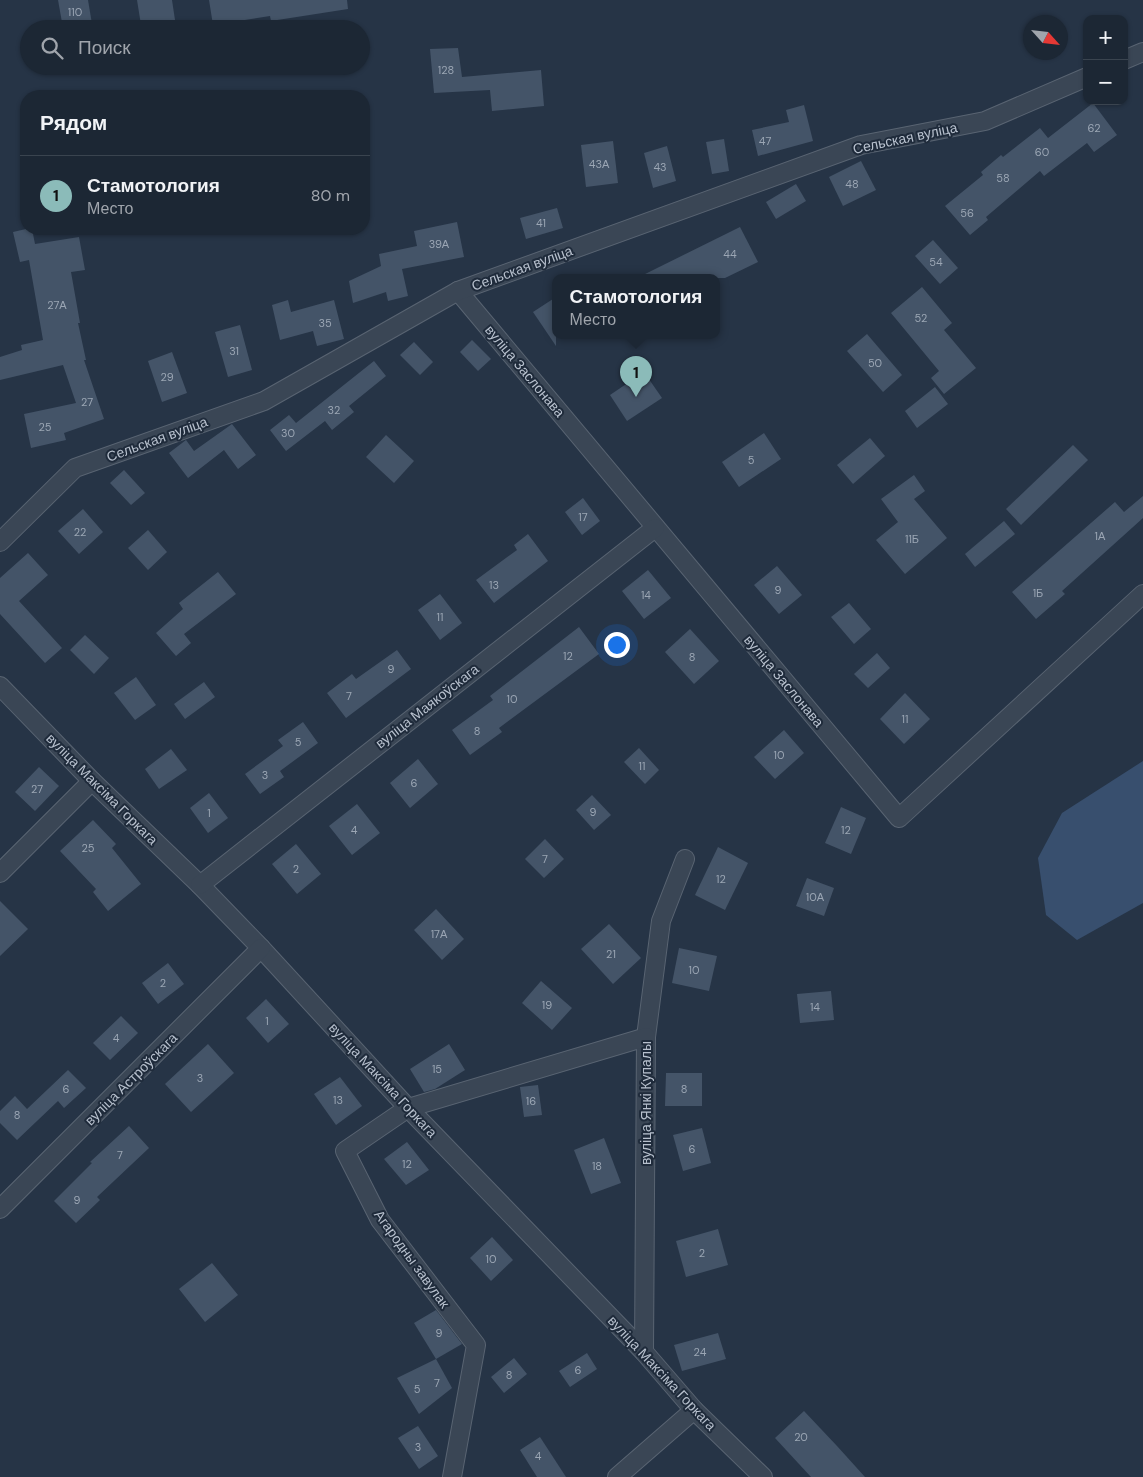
<!DOCTYPE html>
<html lang="ru">
<head>
<meta charset="utf-8">
<style>
	:root { --surface:#1c2734; --page:#252f3c; --text:#f1f3f6; --muted:#a0a5ac; --line:#3a444f; --accent:#8bbbb9 }
	body { margin:0; font-family:"DM Sans",sans-serif; background:var(--page); color:var(--text) }
	.controls { position:absolute; right:15px; top:15px; display:grid; overflow:hidden; border-radius:10px; box-shadow:0 1px 4px #0004 }
	.controls button { width:45px; height:45px; display:grid; place-items:center; padding:0; border:0; border-bottom:1px solid var(--line); background:var(--surface); color:var(--text); font:25px sans-serif }
	.compass { position:absolute; left:1023px; top:15px; width:45px; height:45px; border-radius:50%; background:var(--surface); box-shadow:0 1px 4px #0004; rotate:117deg }
	.you { position:absolute; left:616px; top:644px; width:18px; height:18px; margin:-12px; border:4px solid #fff; border-radius:50%; background:#1a73e8; box-shadow:0 0 0 8px #1a73e833 }
	.badge { display:grid; place-items:center; width:32px; height:32px; border-radius:50%; background:var(--accent); color:#111; font-size:16px; font-weight:700 }
	.pin { position:absolute; translate:-50% -41px; filter:drop-shadow(0 1px 2px #0008) }
	.pin::after { content:''; position:absolute; top:26px; width:18px; height:15px; background:inherit; clip-path:polygon(0 0,100% 0,50% 100%) }
	.popup { position:absolute; left:552px; top:274px; width:168px; height:65px; box-sizing:border-box; display:grid; place-content:center; border-radius:10px; background:var(--surface); filter:drop-shadow(0 1px 4px #0005); font-size:16px; white-space:nowrap; color:var(--muted) }
	.popup b { font-size:19px; color:var(--text) }
	.popup::after { content:''; position:absolute; left:50%; top:100%; margin-left:-10px; border:10px solid transparent; border-top-color:var(--surface) }
	.list { margin:0; padding:0; list-style:none }
	h2 { display:flex; justify-content:space-between; align-items:center; height:65px; margin:0; padding:0 20px; font-size:21px }
	h2 small { font-size:16px; font-weight:400; color:var(--muted) }
	.list li { display:grid; grid-template-columns:32px 1fr auto; gap:15px; align-items:center; box-sizing:border-box; height:80px; padding:0 20px; border-top:1px solid var(--line) }
	.list b { display:block; font-size:19px; white-space:nowrap }
	.list p { margin:0; font-size:16px; white-space:nowrap; color:var(--muted) }
	.list em { font-size:16px; font-style:normal; color:var(--muted) }
	.icon { flex:none; width:28px; height:28px; fill:none; stroke:currentColor; stroke-width:2; stroke-linecap:round; stroke-linejoin:round }
	.map { position:relative; flex:none; width:1143px; height:1477px; overflow:hidden }
	.search { position:absolute; background:var(--surface); box-shadow:0 1px 4px #0004; left:20px; top:20px; width:350px; height:55px; display:flex; align-items:center; gap:12px; box-sizing:border-box; padding:0 18px; border-radius:28px; color:var(--muted); font-size:19px }
	.panel { position:absolute; background:var(--surface); box-shadow:0 1px 4px #0004; left:20px; top:90px; width:350px; height:145px; border-radius:20px }
	.map>svg:first-child { display:block }
</style>
</head>
<body>
<div class="map">
<svg width="1143" height="1477" viewBox="0 0 1143 1477">
	<rect width="100%" height="100%" fill="#263446"/>
	<polygon fill="#384f6e" points="1143,761 1143,903 1077,940 1046,915 1038,858 1062,813"/>
	<g fill="#445468">
		<polygon points="58,0 88,0 92,24 63,28"/>
		<polygon points="137,0 172,0 175,20 141,25"/>
		<polygon points="209,0 347,0 348,9 271,21 270,16 213,25"/>
		<polygon points="458,48 462,77 541,70 544,106 492,111 490,90 434,93 430,49"/>
		<polygon points="1093,103 1117,135 1094,152 1087,143 1044,176 1040,171 986,217 988,220 970,235 945,206 983,175 981,172 1001,155 1003,157 1040,128 1048,138"/>
		<polygon points="804,105 813,141 758,156 752,130 789,122 786,110"/>
		<polygon points="724,139 729,171 712,174 706,142"/>
		<polygon points="613,141 618,183 586,187 581,145"/>
		<polygon points="667,146 676,181 653,188 644,153"/>
		<polygon points="861,161 876,190 843,206 829,177"/>
		<polygon points="796,184 806,201 776,219 766,202"/>
		<polygon points="557,208 563,228 526,239 520,218"/>
		<polygon points="457,222 464,257 402,269 408,296 388,301 386,292 353,303 349,281 381,266 379,254 417,246 414,231"/>
		<polygon points="740,227 758,262 725,278 637,278"/>
		<polygon points="26,229 32,229 35,244 79,237 85,270 71,272 80,323 78,323 86,360 84,360 104,419 64,433 66,440 31,448 24,414 76,403 63,365 0,380 0,357 22,350 21,345 43,340 29,260 20,262 13,232"/>
		<polygon points="933,240 958,268 940,284 915,256"/>
		<polygon points="922,287 952,323 944,330 976,368 944,394 931,378 939,371 891,313"/>
		<polygon points="556,297 556,346 533,312"/>
		<polygon points="288,300 291,312 334,300 344,339 317,346 313,331 280,340 272,305"/>
		<polygon points="240,325 252,370 228,377 215,332"/>
		<polygon points="867,334 902,375 883,392 847,351"/>
		<polygon points="472,340 491,359 478,371 460,352"/>
		<polygon points="414,342 433,362 420,375 400,355"/>
		<polygon points="172,352 187,393 162,402 148,361"/>
		<polygon points="374,361 386,376 349,406 354,412 332,430 325,421 286,451 270,430 289,415 296,423"/>
		<polygon points="644,372 662,398 627,421 610,395"/>
		<polygon points="935,387 948,404 917,428 905,411"/>
		<polygon points="232,424 256,455 238,469 224,450 188,478 169,453 186,440 194,451"/>
		<polygon points="764,433 781,459 739,487 722,462"/>
		<polygon points="386,435 414,461 394,483 366,457"/>
		<polygon points="870,438 885,456 853,484 837,465"/>
		<polygon points="1073,445 1088,460 1021,525 1006,509"/>
		<polygon points="124,470 145,493 131,505 110,483"/>
		<polygon points="914,475 925,491 914,499 947,538 905,574 876,540 898,522 881,499"/>
		<polygon points="1143,496 1143,518 1062,591 1065,594 1036,619 1012,592 1115,502 1124,512"/>
		<polygon points="583,498 600,521 582,535 565,512"/>
		<polygon points="83,509 103,532 79,554 58,531"/>
		<polygon points="1004,521 1015,534 975,567 965,554"/>
		<polygon points="148,530 167,552 148,570 128,548"/>
		<polygon points="528,534 548,561 494,603 476,580 517,550 514,545"/>
		<polygon points="28,553 48,575 19,601 62,648 45,663 0,614 0,578"/>
		<polygon points="777,566 802,595 779,614 754,585"/>
		<polygon points="648,570 671,598 644,619 622,591"/>
		<polygon points="218,572 236,594 184,634 191,643 176,656 156,633 183,609 179,603"/>
		<polygon points="440,594 462,623 440,640 418,610"/>
		<polygon points="849,603 871,629 854,644 831,617"/>
		<polygon points="579,627 599,654 499,728 502,732 470,755 452,730 493,700 490,696"/>
		<polygon points="690,629 719,661 694,684 665,652"/>
		<polygon points="85,635 109,658 94,674 70,650"/>
		<polygon points="397,650 411,669 346,718 327,693 352,674 356,679"/>
		<polygon points="877,653 890,668 868,688 854,674"/>
		<polygon points="136,677 156,705 135,720 114,693"/>
		<polygon points="204,682 215,697 185,719 174,704"/>
		<polygon points="905,693 930,719 904,744 880,719"/>
		<polygon points="303,722 318,743 280,771 284,777 260,794 245,774 283,746 278,740"/>
		<polygon points="784,730 804,753 775,779 754,757"/>
		<polygon points="639,748 659,770 645,784 624,762"/>
		<polygon points="171,749 187,770 159,789 145,769"/>
		<polygon points="418,759 438,784 410,808 390,783"/>
		<polygon points="39,767 59,786 35,811 15,792"/>
		<polygon points="209,793 228,818 208,833 190,808"/>
		<polygon points="592,795 611,815 594,830 576,810"/>
		<polygon points="357,804 380,833 352,855 329,826"/>
		<polygon points="841,807 866,818 851,854 825,843"/>
		<polygon points="93,820 116,844 112,848 141,884 108,911 93,892 96,889 60,851"/>
		<polygon points="545,839 564,859 544,878 525,859"/>
		<polygon points="296,844 321,874 297,894 272,864"/>
		<polygon points="718,847 748,863 725,910 695,895"/>
		<polygon points="807,878 834,888 824,916 796,906"/>
		<polygon points="0,901 28,929 0,956"/>
		<polygon points="436,909 464,939 442,960 414,930"/>
		<polygon points="609,924 641,958 613,984 581,949"/>
		<polygon points="679,948 717,956 709,991 672,983"/>
		<polygon points="168,963 184,984 158,1004 142,983"/>
		<polygon points="541,981 572,1008 552,1030 522,1003"/>
		<polygon points="831,991 834,1020 800,1023 797,994"/>
		<polygon points="266,999 289,1024 268,1043 246,1018"/>
		<polygon points="121,1016 138,1033 110,1060 93,1043"/>
		<polygon points="208,1044 234,1073 191,1112 165,1084"/>
		<polygon points="449,1044 465,1070 435,1089 424,1092 410,1069"/>
		<polygon points="68,1070 86,1088 64,1108 58,1101 17,1140 0,1123 0,1111 15,1096 27,1109"/>
		<polygon points="666,1073 702,1073 702,1106 665,1106"/>
		<polygon points="340,1077 362,1106 336,1125 314,1094"/>
		<polygon points="538,1085 542,1115 524,1117 520,1087"/>
		<polygon points="129,1126 149,1148 97,1197 100,1200 76,1223 54,1201 92,1163 90,1162"/>
		<polygon points="702,1128 711,1163 683,1171 673,1135"/>
		<polygon points="604,1138 621,1183 591,1194 574,1150"/>
		<polygon points="407,1142 429,1170 406,1185 384,1159"/>
		<polygon points="718,1229 728,1265 686,1277 676,1241"/>
		<polygon points="492,1237 513,1260 491,1281 470,1258"/>
		<polygon points="212,1263 238,1295 205,1322 179,1289"/>
		<polygon points="436,1310 462,1344 436,1359 414,1323"/>
		<polygon points="718,1333 726,1359 682,1371 674,1345"/>
		<polygon points="587,1353 597,1369 570,1387 559,1371"/>
		<polygon points="514,1358 527,1374 504,1393 491,1377"/>
		<polygon points="436,1359 452,1388 419,1414 397,1378"/>
		<polygon points="804,1411 837,1446 865,1477 811,1477 775,1438"/>
		<polygon points="418,1426 438,1456 419,1469 398,1438"/>
		<polygon points="540,1437 566,1477 537,1477 520,1450"/>
	</g>
	<g fill="none" stroke-linecap="round" stroke-linejoin="round">
		<g stroke="#596472" stroke-width="20">
			<g id="street">
				<polyline points="1124,60 1143,52"/>
				<polyline points="458,291 899,818 1143,594"/>
				<polyline points="0,542 75,468 264,401 458,291 861,145 985,121 1087,77"/>
				<polyline points="0,686 92,781 200,885 261,948 408,1108 644,1352 694,1410 763,1477"/>
				<polyline points="0,873 92,781"/>
				<polyline points="200,885 655,528"/>
				<polyline points="0,1209 261,948"/>
				<polyline points="644,1352 646,1037 661,921 685,859"/>
				<polyline points="452,1477 476,1345 380,1220 345,1151 408,1108 646,1037"/>
				<polyline points="617,1477 694,1410"/>
			</g>
		</g>
		<use href="#street" stroke="#3a4655" stroke-width="18"/>
	</g>
	<g text-anchor="middle" dominant-baseline="central" stroke-width="4" stroke-linejoin="round" paint-order="stroke">
		<g font-size="11" fill="#9ba6b4">
			<text x="75" y="12">110</text>
			<text x="446" y="70">128</text>
			<text x="1094" y="128">62</text>
			<text x="765" y="141">47</text>
			<text x="1042" y="152">60</text>
			<text x="599" y="164">43А</text>
			<text x="660" y="167">43</text>
			<text x="1003" y="178">58</text>
			<text x="852" y="184">48</text>
			<text x="967" y="213">56</text>
			<text x="541" y="223">41</text>
			<text x="439" y="244">39А</text>
			<text x="730" y="254">44</text>
			<text x="936" y="262">54</text>
			<text x="57" y="305">27А</text>
			<text x="921" y="318">52</text>
			<text x="325" y="323">35</text>
			<text x="234" y="351">31</text>
			<text x="875" y="363">50</text>
			<text x="167" y="377">29</text>
			<text x="87" y="402">27</text>
			<text x="334" y="410">32</text>
			<text x="45" y="427">25</text>
			<text x="288" y="433">30</text>
			<text x="751" y="460">5</text>
			<text x="583" y="517">17</text>
			<text x="80" y="532">22</text>
			<text x="1100" y="536">1А</text>
			<text x="912" y="539">11Б</text>
			<text x="494" y="585">13</text>
			<text x="778" y="590">9</text>
			<text x="1038" y="593">1Б</text>
			<text x="646" y="595">14</text>
			<text x="440" y="617">11</text>
			<text x="568" y="656">12</text>
			<text x="692" y="657">8</text>
			<text x="391" y="669">9</text>
			<text x="349" y="696">7</text>
			<text x="512" y="699">10</text>
			<text x="905" y="719">11</text>
			<text x="477" y="731">8</text>
			<text x="298" y="742">5</text>
			<text x="779" y="755">10</text>
			<text x="642" y="766">11</text>
			<text x="265" y="775">3</text>
			<text x="414" y="783">6</text>
			<text x="37" y="789">27</text>
			<text x="593" y="812">9</text>
			<text x="209" y="813">1</text>
			<text x="354" y="830">4</text>
			<text x="846" y="830">12</text>
			<text x="88" y="848">25</text>
			<text x="545" y="859">7</text>
			<text x="296" y="869">2</text>
			<text x="721" y="879">12</text>
			<text x="815" y="897">10А</text>
			<text x="439" y="934">17А</text>
			<text x="611" y="954">21</text>
			<text x="694" y="970">10</text>
			<text x="163" y="983">2</text>
			<text x="547" y="1005">19</text>
			<text x="815" y="1007">14</text>
			<text x="267" y="1021">1</text>
			<text x="116" y="1038">4</text>
			<text x="437" y="1069">15</text>
			<text x="200" y="1078">3</text>
			<text x="66" y="1089">6</text>
			<text x="684" y="1089">8</text>
			<text x="338" y="1100">13</text>
			<text x="531" y="1101">16</text>
			<text x="17" y="1115">8</text>
			<text x="692" y="1149">6</text>
			<text x="120" y="1155">7</text>
			<text x="407" y="1164">12</text>
			<text x="597" y="1166">18</text>
			<text x="77" y="1200">9</text>
			<text x="702" y="1253">2</text>
			<text x="491" y="1259">10</text>
			<text x="439" y="1333">9</text>
			<text x="700" y="1352">24</text>
			<text x="578" y="1370">6</text>
			<text x="509" y="1375">8</text>
			<text x="437" y="1383">7</text>
			<text x="417" y="1389">5</text>
			<text x="801" y="1437">20</text>
			<text x="418" y="1447">3</text>
			<text x="538" y="1456">4</text>
		</g>
		<g font-size="14" fill="#b8c1ce" stroke="#1f2b3b">
			<text transform="translate(905 138) rotate(-12)">Сельская вуліца</text>
			<text transform="translate(522 268) rotate(-20)">Сельская вуліца</text>
			<text transform="translate(525 371) rotate(50)">вуліца Заслонава</text>
			<text transform="translate(157 439) rotate(-20)">Сельская вуліца</text>
			<text transform="translate(784 681) rotate(50)">вуліца Заслонава</text>
			<text transform="translate(427 706) rotate(-38)">вуліца Маякоўскага</text>
			<text transform="translate(102 789) rotate(45)">вуліца Максіма Горкага</text>
			<text transform="translate(131 1079) rotate(-45)">вуліца Астроўскага</text>
			<text transform="translate(383 1080) rotate(47)">вуліца Максіма Горкага</text>
			<text transform="translate(646 1103) rotate(-90)">вуліца Янкі Купалы</text>
			<text transform="translate(412 1259) rotate(54)">Агародны завулак</text>
			<text transform="translate(662 1373) rotate(47)">вуліца Максіма Горкага</text>
		</g>
	</g>
</svg>
<div class="controls">
<button>+</button>
<button>−</button>
</div>
<svg class="compass" viewBox="-18 -18 36 36"><path d="M0-13l5 13h-10z" fill="#e53935"/><path d="M0 13l5-13h-10z" fill="#a0a5ac"/></svg>
<div class="you"></div>
<div class="pin badge" style="left:636px;top:397px">1</div>
<div class="popup"><b>Стамотология</b>Место</div>
<div class="search"><svg class="icon" aria-label="search" viewBox="0 0 24 24"><circle cx="10" cy="10" r="6"/><path d="M15 15l6 6"/></svg>Поиск</div>
<section class="panel">
<h2>Рядом<small></small></h2>
<ul class="list">
<li><span class="badge">1</span><div><b>Стамотология</b><p>Место</p></div><em>80 m</em></li>
</ul>
</section>
</div>
</body>
</html>
